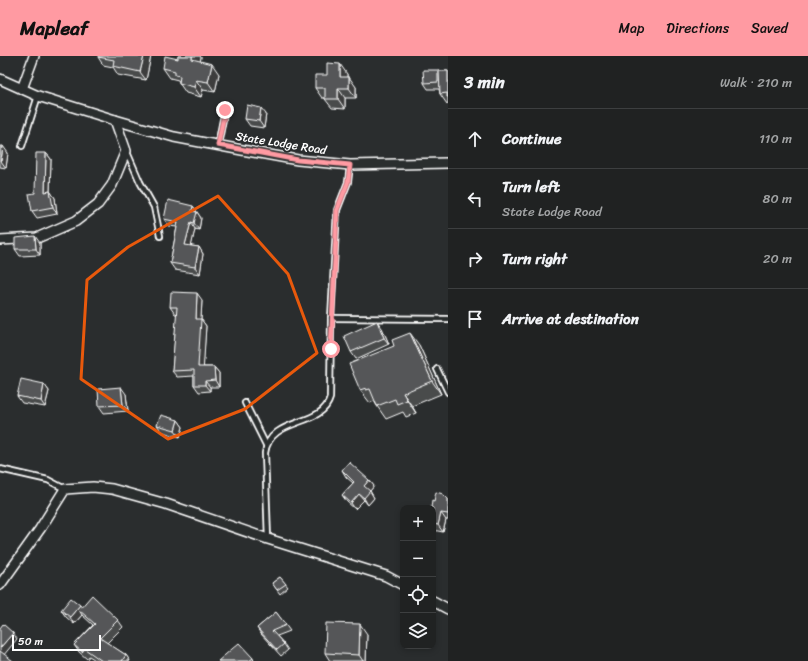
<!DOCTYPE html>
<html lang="en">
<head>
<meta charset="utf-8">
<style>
	:root { --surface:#202222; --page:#2d2f2f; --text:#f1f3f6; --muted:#a2a4a5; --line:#3d3f40; --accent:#ff9aa2 }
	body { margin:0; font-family:Sriracha,sans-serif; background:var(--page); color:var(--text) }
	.controls { position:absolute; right:12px; bottom:12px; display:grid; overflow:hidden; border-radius:8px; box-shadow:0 2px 6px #0003 }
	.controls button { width:36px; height:36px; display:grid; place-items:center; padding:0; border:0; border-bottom:1px solid var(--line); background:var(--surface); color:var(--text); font:20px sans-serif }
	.scale { position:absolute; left:12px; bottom:10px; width:89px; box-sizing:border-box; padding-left:4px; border:2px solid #fff; border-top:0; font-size:11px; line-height:14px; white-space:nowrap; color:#fff; -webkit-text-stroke:3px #2a2d2e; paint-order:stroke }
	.stop { position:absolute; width:12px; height:12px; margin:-9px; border:3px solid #ff9aa2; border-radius:50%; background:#fff }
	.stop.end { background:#ff9aa2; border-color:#fff; box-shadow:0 1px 4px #0008 }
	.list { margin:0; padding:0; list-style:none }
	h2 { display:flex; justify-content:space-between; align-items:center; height:52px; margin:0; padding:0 16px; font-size:17px }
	h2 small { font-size:13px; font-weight:400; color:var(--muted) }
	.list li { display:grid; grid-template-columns:26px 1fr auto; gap:12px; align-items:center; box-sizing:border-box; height:60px; padding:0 16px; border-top:1px solid var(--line) }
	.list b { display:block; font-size:15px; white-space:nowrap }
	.list p { margin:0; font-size:13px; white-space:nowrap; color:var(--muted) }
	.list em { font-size:13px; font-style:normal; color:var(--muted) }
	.icon { flex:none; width:22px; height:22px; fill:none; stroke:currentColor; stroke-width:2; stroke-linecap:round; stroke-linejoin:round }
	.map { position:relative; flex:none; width:448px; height:605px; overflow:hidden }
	header { display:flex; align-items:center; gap:24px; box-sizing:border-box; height:56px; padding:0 20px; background:var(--accent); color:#111 }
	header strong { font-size:19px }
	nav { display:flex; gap:22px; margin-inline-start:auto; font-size:14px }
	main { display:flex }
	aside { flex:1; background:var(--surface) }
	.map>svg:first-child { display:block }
</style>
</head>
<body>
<header>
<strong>Mapleaf</strong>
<nav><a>Map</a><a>Directions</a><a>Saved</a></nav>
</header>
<main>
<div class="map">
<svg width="448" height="605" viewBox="0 0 448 605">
	<rect width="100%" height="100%" fill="#2a2d2e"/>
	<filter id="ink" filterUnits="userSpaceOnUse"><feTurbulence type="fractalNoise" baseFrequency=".025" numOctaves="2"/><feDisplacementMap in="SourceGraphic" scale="8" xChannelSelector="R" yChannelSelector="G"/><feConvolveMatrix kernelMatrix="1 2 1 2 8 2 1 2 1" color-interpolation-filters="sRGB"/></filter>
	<g filter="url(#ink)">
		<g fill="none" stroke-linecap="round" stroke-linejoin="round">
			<g stroke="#fff" stroke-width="8">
				<g id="service">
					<polyline points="218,89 225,53"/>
					<polyline points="22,90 38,40"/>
					<polyline points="127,96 140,126 154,151 160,180"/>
					<polyline points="331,262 448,263"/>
					<polyline points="437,313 448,336"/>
					<polyline points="245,347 266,389"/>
					<polyline points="0,413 48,424 65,433"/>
					<path d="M268,483L265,397C270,360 322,372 330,342L331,262L337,154L348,126L350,109"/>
				</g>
			</g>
			<g stroke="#fff" stroke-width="12">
				<g id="minor">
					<polyline points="0,23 38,40 115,64 174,81 242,94 298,104 350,109 448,107"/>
					<polyline points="22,33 34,0"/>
					<polyline points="0,184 37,182 76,165 98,148 112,129 126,95 115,64"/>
					<polyline points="0,529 40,473 65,433 93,431 112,433 166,448 268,483 386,520 403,529"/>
					<polyline points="433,545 448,553"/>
				</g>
			</g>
			<use href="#service" stroke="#2a2d2e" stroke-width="4.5"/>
			<use href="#minor" stroke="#2a2d2e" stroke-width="9"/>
		</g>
		<g fill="#494b4c" stroke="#fff">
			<polygon points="151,0 146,24 118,19 113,11 103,9 98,1"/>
			<polygon points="178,0 200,0 201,1 200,5 219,18 215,36 203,34 201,41 186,37 179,27 179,26 178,24 170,22 163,12 178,3"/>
			<polygon points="439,15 448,15 448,48 447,48 440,38 439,33 428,33 424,27"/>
			<polygon points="347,18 347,21 356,31 356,42 345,42 345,53 332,52 325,43 325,42 322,42 315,32 327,19"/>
			<polygon points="266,58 264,72 250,70 245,63"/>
			<polygon points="0,90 8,97 6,112 0,111"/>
			<polygon points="46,97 51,103 50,135 55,142 57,158 37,162 32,155 35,137"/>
			<polygon points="193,150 201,162 199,174 195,173 191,190 199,191 203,198 200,218 175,214 170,207 177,171 169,170 164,163"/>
			<polygon points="40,187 40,199 20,200 15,193"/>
			<polygon points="202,244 201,263 206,270 203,311 214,311 219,317 219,331 210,331 210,335 199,336 194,329 194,320 177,321 172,315 177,258 175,258 170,251"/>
			<polygon points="382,272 389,288 356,303 351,296"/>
			<polygon points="419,289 441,338 412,350 416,357 406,361 403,356 386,363 377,350 374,345 370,347 360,334"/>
			<polygon points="44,328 49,335 45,351 22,347 17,340"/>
			<polygon points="126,338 128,355 104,357 99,350"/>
			<polygon points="178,364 183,371 180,381 162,376 157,369"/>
			<polygon points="342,414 369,424 374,430 370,435 374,442 368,449 364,444 355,453 347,446 342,439 353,427 346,421"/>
			<polygon points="448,443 448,464 446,464 443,476 433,474 433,452 434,445"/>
			<polygon points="280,521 288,531 280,538 272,527"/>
			<polygon points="81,551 118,564 123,571 107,587 126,599 130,605 97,605 89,600 87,603 79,596 74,589 93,569 82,559 74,568 66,561 61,554"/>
			<polygon points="276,556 290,575 277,580 284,588 288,594 281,600 261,578 257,572"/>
			<polygon points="367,578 366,605 330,605 325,597"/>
			<polygon points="253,602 254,605 218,605"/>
		</g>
		<g fill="#3c3d3e" stroke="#fff">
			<polygon points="144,0 151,0 146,24 140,16"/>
			<polygon points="192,0 200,0 201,1 199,13 192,3"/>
			<polygon points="212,8 219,18 215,36 208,26"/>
			<polygon points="340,8 347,18 347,31 340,21"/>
			<polygon points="349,21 356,31 356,42 349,32"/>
			<polygon points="196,24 203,34 201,41 194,31"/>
			<polygon points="338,32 345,42 345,53 338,43"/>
			<polygon points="261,52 266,58 264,72 259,65"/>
			<polygon points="3,90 8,97 6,112 1,105"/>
			<polygon points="46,97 51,103 50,135 55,142 57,158 53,151 45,136"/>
			<polygon points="193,150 201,162 199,174 194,167 192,155"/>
			<polygon points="191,166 195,173 190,196 185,189"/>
			<polygon points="35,180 40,187 40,199 36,193"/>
			<polygon points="199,191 203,198 200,218 195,211"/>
			<polygon points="197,237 202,244 201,263 206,270 203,318 198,311 196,263"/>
			<polygon points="377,265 382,272 389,288 384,282"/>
			<polygon points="410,277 419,289 441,338 432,325"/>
			<polygon points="214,311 219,317 219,331 215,324"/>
			<polygon points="205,325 210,331 210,335 205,329"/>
			<polygon points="44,328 49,335 45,351 41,345"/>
			<polygon points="121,331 126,338 128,355 123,349"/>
			<polygon points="403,337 412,350 416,357 407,344"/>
			<polygon points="178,364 183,371 180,381 175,374"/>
			<polygon points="369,424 374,430 370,435 374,442 368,449 364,442 364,430"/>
			<polygon points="359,438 364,444 355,453 351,447"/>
			<polygon points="441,457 446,464 443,476 438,469"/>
			<polygon points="80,549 85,556 79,554 82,559 74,568 70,561"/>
			<polygon points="360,568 367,578 366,605 363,605 359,599"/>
			<polygon points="13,577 17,583 3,600 0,596 0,592"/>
			<polygon points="126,599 130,605 122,605"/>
		</g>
		<g fill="#555758" stroke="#fff">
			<polygon points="98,0 144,0 140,16 113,10 114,4 98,1"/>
			<polygon points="165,0 178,3 178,0 192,0 192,3 212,8 208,26 196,24 194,31 179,27 180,20 175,19 175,15 163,12"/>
			<polygon points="327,7 340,8 340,21 349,21 349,32 338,32 338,43 325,43 325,32 315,32 315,19 327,19"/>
			<polygon points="423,14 438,14 438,26 424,27"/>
			<polygon points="439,15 448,15 448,41 447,41 447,37 440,38"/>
			<polygon points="247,49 261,52 259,65 245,63"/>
			<polygon points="0,90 3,90 1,105 0,105"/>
			<polygon points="36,97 46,97 45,136 50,135 53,151 32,155 29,138 35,137"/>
			<polygon points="168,144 193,150 192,155 197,156 194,167 191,166 185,189 199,191 195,211 170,207 178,166 164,163"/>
			<polygon points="35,180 36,193 15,193 15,182"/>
			<polygon points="171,236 197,237 196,263 201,263 198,311 214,311 215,324 205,325 205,329 194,329 194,314 172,315 177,251 170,251"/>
			<polygon points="377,265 384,282 351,296 344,280"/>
			<polygon points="410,277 432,325 403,337 407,344 397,348 395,343 377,350 370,333 366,334 366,332 360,334 349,308 394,290 392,284"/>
			<polygon points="21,323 44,328 41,345 17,340"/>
			<polygon points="121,331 123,349 99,350 98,333"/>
			<polygon points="161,359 178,364 175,374 157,369"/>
			<polygon points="349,406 369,424 364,430 370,435 364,442 359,438 351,447 342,439 354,426 342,414"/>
			<polygon points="436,436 443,438 448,443 448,458 441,457 438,469 433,468 433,452 431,452 432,444 434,445"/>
			<polygon points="280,521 286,528 277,534 272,527"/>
			<polygon points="92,539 118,564 100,582 126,599 122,605 102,605 85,593 82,596 74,589 95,568 79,554"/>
			<polygon points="71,542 80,549 70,561 61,554"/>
			<polygon points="276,556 286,569 272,575 284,588 277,594 257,572"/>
			<polygon points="326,567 360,568 359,599 325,597"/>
			<polygon points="3,568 13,577 0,592 0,572"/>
			<polygon points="239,587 253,602 249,605 218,605"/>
			<polygon points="0,595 13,605 0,605"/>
		</g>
	</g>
	<g fill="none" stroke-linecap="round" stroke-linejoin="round" filter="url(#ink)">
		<polyline stroke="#ff9aa2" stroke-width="5" points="225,54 218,89 298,104 350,109 348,126 337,154 331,293"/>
	</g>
	<path fill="none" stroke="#e8590c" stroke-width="3" stroke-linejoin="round" d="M218,140L288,218L317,297L245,353L168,383L81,323L87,224L128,191Z"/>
	<g text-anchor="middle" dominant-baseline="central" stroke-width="4" stroke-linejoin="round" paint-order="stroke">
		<g font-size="12" fill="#fff" stroke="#2a2d2e">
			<text transform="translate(281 87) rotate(9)">State Lodge Road</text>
		</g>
	</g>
</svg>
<div class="controls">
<button>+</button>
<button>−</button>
<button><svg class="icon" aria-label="locate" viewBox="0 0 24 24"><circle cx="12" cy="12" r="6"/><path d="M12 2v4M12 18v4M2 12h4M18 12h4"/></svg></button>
<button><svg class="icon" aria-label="layers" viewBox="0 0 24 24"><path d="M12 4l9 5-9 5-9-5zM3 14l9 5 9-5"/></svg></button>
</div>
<div class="scale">50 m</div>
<div class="stop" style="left:331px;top:293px"></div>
<div class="stop end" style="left:225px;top:54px"></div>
</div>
<aside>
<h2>3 min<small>Walk · 210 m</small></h2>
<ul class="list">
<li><svg class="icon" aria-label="ahead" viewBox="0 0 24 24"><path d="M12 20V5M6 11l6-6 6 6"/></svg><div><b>Continue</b></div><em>110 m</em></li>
<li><svg class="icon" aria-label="left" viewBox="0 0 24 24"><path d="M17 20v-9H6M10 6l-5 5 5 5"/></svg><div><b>Turn left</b><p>State Lodge Road</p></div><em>80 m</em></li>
<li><svg class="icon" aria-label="right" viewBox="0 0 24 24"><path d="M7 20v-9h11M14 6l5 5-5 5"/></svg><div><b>Turn right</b></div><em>20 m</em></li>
<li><svg class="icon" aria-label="arrive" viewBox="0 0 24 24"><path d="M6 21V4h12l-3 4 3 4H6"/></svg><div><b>Arrive at destination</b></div></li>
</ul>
</aside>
</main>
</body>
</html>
